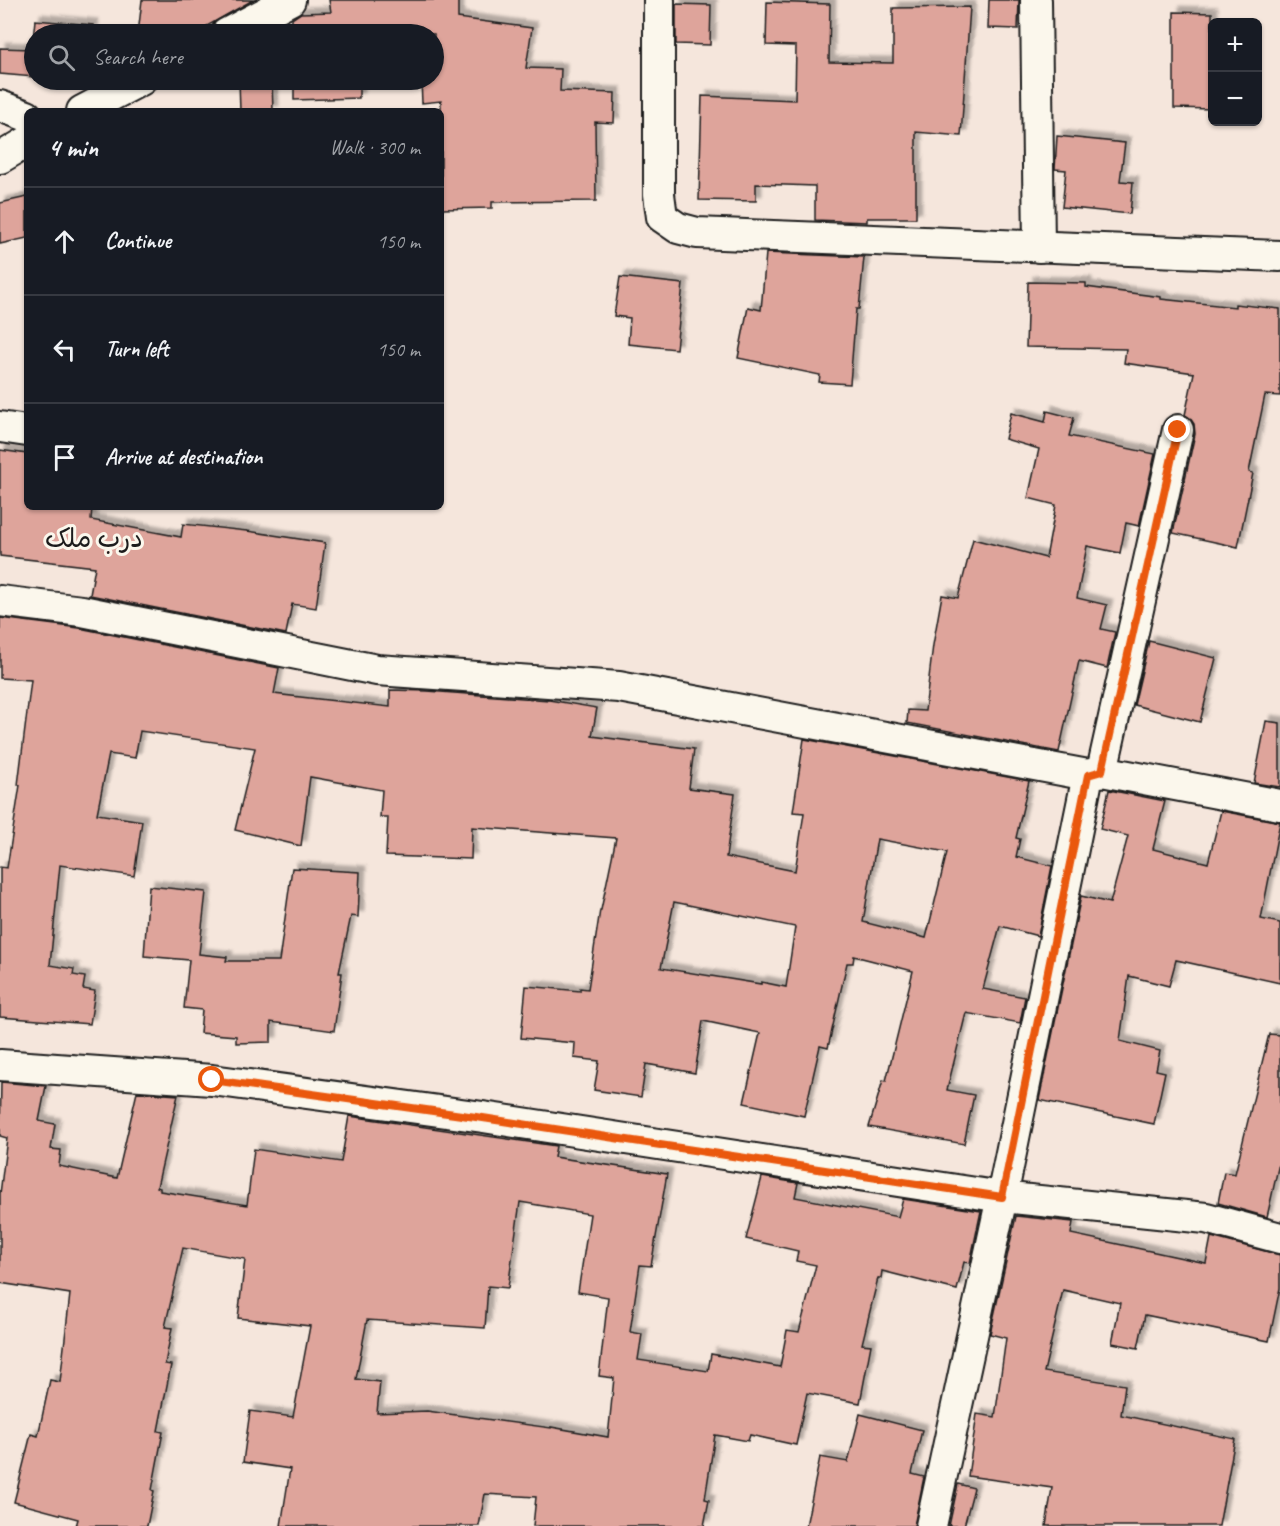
<!DOCTYPE html>
<html lang="en">
<head>
<meta charset="utf-8">
<style>
	:root { --surface:#171b24; --page:#242831; --text:#f1f3f6; --muted:#9ea1a6; --line:#363941 }
	body { margin:0; font-family:Caveat,"Playpen Sans Arabic",sans-serif; background:var(--page); color:var(--text) }
	.controls { position:absolute; right:18px; top:18px; display:grid; overflow:hidden; border-radius:9px; box-shadow:0 2px 4px #0004 }
	.controls button { width:54px; height:54px; display:grid; place-items:center; padding:0; border:0; border-bottom:2px solid var(--line); background:var(--surface); color:var(--text); font:30px sans-serif }
	.stop { position:absolute; width:18px; height:18px; margin:-14px; border:4px solid #ea580c; border-radius:50%; background:#fff }
	.stop.end { background:#ea580c; border-color:#fff; box-shadow:0 2px 6px #0008 }
	.list { margin:0; padding:0; list-style:none }
	h2 { display:flex; justify-content:space-between; align-items:center; height:78px; margin:0; padding:0 24px; font-size:26px }
	h2 small { font-size:20px; font-weight:400; color:var(--muted) }
	.list li { display:grid; grid-template-columns:39px 1fr auto; gap:18px; align-items:center; box-sizing:border-box; height:108px; padding:0 24px; border-top:2px solid var(--line) }
	.list b { display:block; font-size:22px; white-space:nowrap }
	.list em { font-size:20px; font-style:normal; color:var(--muted) }
	.icon { flex:none; width:33px; height:33px; fill:none; stroke:currentColor; stroke-width:2; stroke-linecap:round; stroke-linejoin:round }
	.map { position:relative; flex:none; width:1280px; height:1526px; overflow:hidden }
	.search { position:absolute; background:var(--surface); box-shadow:0 2px 4px #0004; left:24px; top:24px; width:420px; height:66px; display:flex; align-items:center; gap:15px; box-sizing:border-box; padding:0 21px; border-radius:33px; color:var(--muted); font-size:22px }
	.panel { position:absolute; background:var(--surface); box-shadow:0 2px 4px #0004; left:24px; top:108px; width:420px; height:402px; border-radius:9px }
	.map>svg:first-child { display:block }
</style>
</head>
<body>
<div class="map">
<svg width="1280" height="1526" viewBox="0 0 1280 1526">
	<defs>
		<filter id="shadow"><feDropShadow dx="5.5" dy="-5.5" stdDeviation="1.5" flood-color="#0004"/></filter>
	</defs>
	<rect width="100%" height="100%" fill="#f5e6dc"/>
	<filter id="ink" filterUnits="userSpaceOnUse"><feTurbulence type="fractalNoise" baseFrequency=".0167" numOctaves="2"/><feDisplacementMap in="SourceGraphic" scale="12" xChannelSelector="R" yChannelSelector="G"/><feConvolveMatrix kernelMatrix="1 2 1 2 8 2 1 2 1" color-interpolation-filters="sRGB"/></filter>
	<g filter="url(#ink)">
		<g fill="#dea49b" stroke="#1c1c1c" stroke-width="1.5" fill-rule="evenodd" filter="url(#shadow)">
			<polygon points="142,0 253,0 193,34 138,34"/>
			<polygon points="329,0 458,0 458,18 532,28 526,68 561,69 560,91 615,93 614,123 595,122 596,201 492,202 492,208 441,209 441,101 422,103 421,80 434,80 434,34 292,34 292,19 301,13 331,12"/>
			<polygon points="989,0 1019,0 1018,29 988,28"/>
			<polygon points="767,2 830,4 829,62 893,63 893,8 970,7 961,136 916,132 916,218 867,218 867,222 815,220 815,186 756,184 756,201 699,200 702,96 795,100 796,46 766,45"/>
			<polygon points="676,4 711,5 710,45 676,44"/>
			<polygon points="1174,12 1212,13 1212,109 1174,108"/>
			<polygon points="35,20 93,25 92,34 34,34 34,77 0,74 0,48 32,49"/>
			<polygon points="239,80 272,80 273,111 240,111"/>
			<polygon points="294,80 359,80 359,98 294,100"/>
			<polygon points="1057,136 1125,143 1120,181 1133,182 1130,214 1062,207 1066,170 1055,169"/>
			<polygon points="27,197 27,238 0,244 0,203"/>
			<polygon points="766,253 864,257 859,309 856,309 850,384 819,382 820,375 738,358 748,307 761,310"/>
			<polygon points="620,277 683,284 676,349 628,344 630,318 614,316"/>
			<polygon points="1028,282 1086,283 1086,287 1161,297 1161,299 1235,307 1235,304 1280,309 1280,396 1265,395 1249,472 1253,473 1238,547 1173,533 1195,434 1194,424 1190,418 1185,415 1194,373 1124,363 1126,349 1026,347"/>
			<polygon points="1047,411 1074,418 1069,436 1155,454 1139,526 1126,523 1120,553 1087,546 1077,598 1107,605 1101,629 1115,632 1107,668 1079,661 1059,752 907,723 908,710 925,711 933,645 942,595 958,598 973,539 1046,558 1056,505 1028,498 1039,449 1005,439 1011,413 1045,422"/>
			<polygon points="0,450 27,454 27,507 92,507 91,520 181,537 183,524 247,531 325,543 316,608 292,604 286,634 90,595 95,567 0,556"/>
			<path d="M0,618L79,628L279,668L274,694L390,707V690L427,691L549,700L597,708L592,736L694,749L689,788L735,794L726,857L795,871L804,813L793,812L804,739L1029,781L1016,838L1020,839L1016,857L1052,866L1038,936L1000,926L983,989L1025,997L1020,1023L966,1013L947,1090L974,1095L964,1144L869,1127L883,1080L886,1081L913,971L854,956L853,963H847L828,1048L820,1046L804,1116L744,1103L760,1033L703,1021L695,1073L646,1064L641,1097L594,1090L599,1061L574,1058L575,1043L521,1038L526,986L580,991V988L588,989L600,910H601L616,838L472,827L471,859L386,856L388,817H380L382,790L310,777L301,846L235,830L255,748L140,731L135,758L109,754L97,814L142,821L134,876L60,865L50,965L74,969L73,975L85,977L83,989L95,991L90,1024L0,1017V867L7,868L20,785H18L31,680L0,678ZM877,839L947,852L926,938L863,922ZM674,902L795,927L786,987L761,982V984L661,968Z"/>
			<polygon points="1149,641 1216,658 1200,722 1134,705"/>
			<polygon points="1266,721 1280,723 1280,787 1254,783"/>
			<polygon points="1109,790 1165,801 1153,849 1208,863 1221,811 1280,822 1261,919 1280,923 1280,983 1176,960 1169,986 1129,976 1120,1041 1160,1051 1156,1070 1165,1072 1154,1124 1039,1100 1081,896 1110,903 1128,836 1100,829"/>
			<polygon points="292,868 360,872 358,917 351,916 339,973 342,973 334,1031 271,1022 271,1042 236,1043 236,1036 200,1033 202,1010 184,1008 189,960 144,956 149,886 206,892 199,954 227,957 226,961 279,961"/>
			<polygon points="1269,1034 1280,1035 1280,1159 1267,1217 1218,1203 1224,1172 1235,1174"/>
			<path d="M1,1082L46,1086L39,1121L55,1124L51,1149L61,1150L59,1166L117,1178L137,1092L178,1095L157,1187L160,1188V1191L247,1205L254,1149L341,1162L349,1116L556,1146L554,1157L667,1174L651,1266L640,1265L630,1332L642,1334L638,1360L708,1371L711,1354L780,1367L787,1330L799,1332L816,1265L796,1261L798,1251L746,1239L762,1177L798,1183L795,1197L898,1217L903,1199L981,1211L970,1263L964,1262L957,1290L882,1271L881,1278H878L862,1344L871,1345L860,1403L807,1393L796,1445L750,1435L748,1441L715,1435L705,1499L709,1500L704,1526H533L536,1497L485,1494L479,1526H281L290,1469L243,1462L250,1411L293,1417L310,1326L238,1318L245,1259L183,1248L165,1327L172,1328L165,1364L171,1365L158,1431L163,1432L152,1490L154,1491L147,1526H76L78,1519L14,1502L31,1434L38,1436L50,1380L60,1382L70,1294L0,1283V1194L7,1138L0,1136ZM520,1202L590,1214L578,1292L608,1297L599,1376L614,1378L608,1437L551,1427V1428L427,1411L377,1413L380,1382L356,1379L367,1320L485,1328L488,1286L508,1288Z"/>
			<polygon points="1016,1216 1073,1222 1071,1234 1206,1263 1211,1237 1280,1255 1280,1288 1269,1341 1145,1315 1138,1348 1112,1343 1120,1303 1063,1290 1044,1372 1125,1385 1121,1415 1235,1439 1219,1526 1046,1526 1052,1488 968,1476 977,1414 995,1417 1006,1338 990,1334"/>
			<polygon points="860,1414 922,1430 912,1474 924,1477 914,1526 806,1526 820,1457 848,1462"/>
			<polygon points="958,1484 974,1488 964,1526 949,1526"/>
		</g>
		<g fill="none" stroke-linecap="round" stroke-linejoin="round">
			<g stroke="#1c1c1c" stroke-width="34">
				<g id="street">
					<polyline points="659,0 659,194 662,217 678,228 697,233 1280,256"/>
					<polyline points="1036,0 1039,247"/>
					<polyline points="226,34 290,0"/>
					<polyline points="0,106 27,116"/>
					<polyline points="82,111 141,80"/>
					<polyline points="0,158 27,142"/>
					<polyline points="0,427 27,431"/>
					<polyline points="0,601 82,611 377,670 619,687 1088,775"/>
					<polyline points="1102,771 1280,805"/>
					<polyline points="0,1065 212,1080 483,1117 1002,1197 1206,1218 1280,1238"/>
					<polyline points="931,1526 1002,1197 1088,775 1102,771 1178,430"/>
				</g>
			</g>
			<use href="#street" stroke="#fbf7ec" stroke-width="30"/>
		</g>
	</g>
	<g fill="none" stroke-linecap="round" stroke-linejoin="round" filter="url(#ink)">
		<polyline stroke="#ea580c" stroke-width="8" points="212,1080 483,1118 1002,1197 1088,775 1102,771 1178,430"/>
	</g>
	<g text-anchor="middle" dominant-baseline="central" stroke-width="6" stroke-linejoin="round" paint-order="stroke">
		<g font-size="26" fill="#1c1c1c" stroke="#fbf7ec">
			<text x="94" y="538">درب ملک</text>
		</g>
	</g>
</svg>
<div class="controls">
<button>+</button>
<button>−</button>
</div>
<div class="stop" style="left:212px;top:1080px"></div>
<div class="stop end" style="left:1178px;top:430px"></div>
<div class="search"><svg class="icon" aria-label="search" viewBox="0 0 24 24"><circle cx="10" cy="10" r="6"/><path d="M15 15l6 6"/></svg>Search here</div>
<section class="panel">
<h2>4 min<small>Walk · 300 m</small></h2>
<ul class="list">
<li><svg class="icon" aria-label="ahead" viewBox="0 0 24 24"><path d="M12 20V5M6 11l6-6 6 6"/></svg><div><b>Continue</b></div><em>150 m</em></li>
<li><svg class="icon" aria-label="left" viewBox="0 0 24 24"><path d="M17 20v-9H6M10 6l-5 5 5 5"/></svg><div><b>Turn left</b></div><em>150 m</em></li>
<li><svg class="icon" aria-label="arrive" viewBox="0 0 24 24"><path d="M6 21V4h12l-3 4 3 4H6"/></svg><div><b>Arrive at destination</b></div></li>
</ul>
</section>
</div>
</body>
</html>
